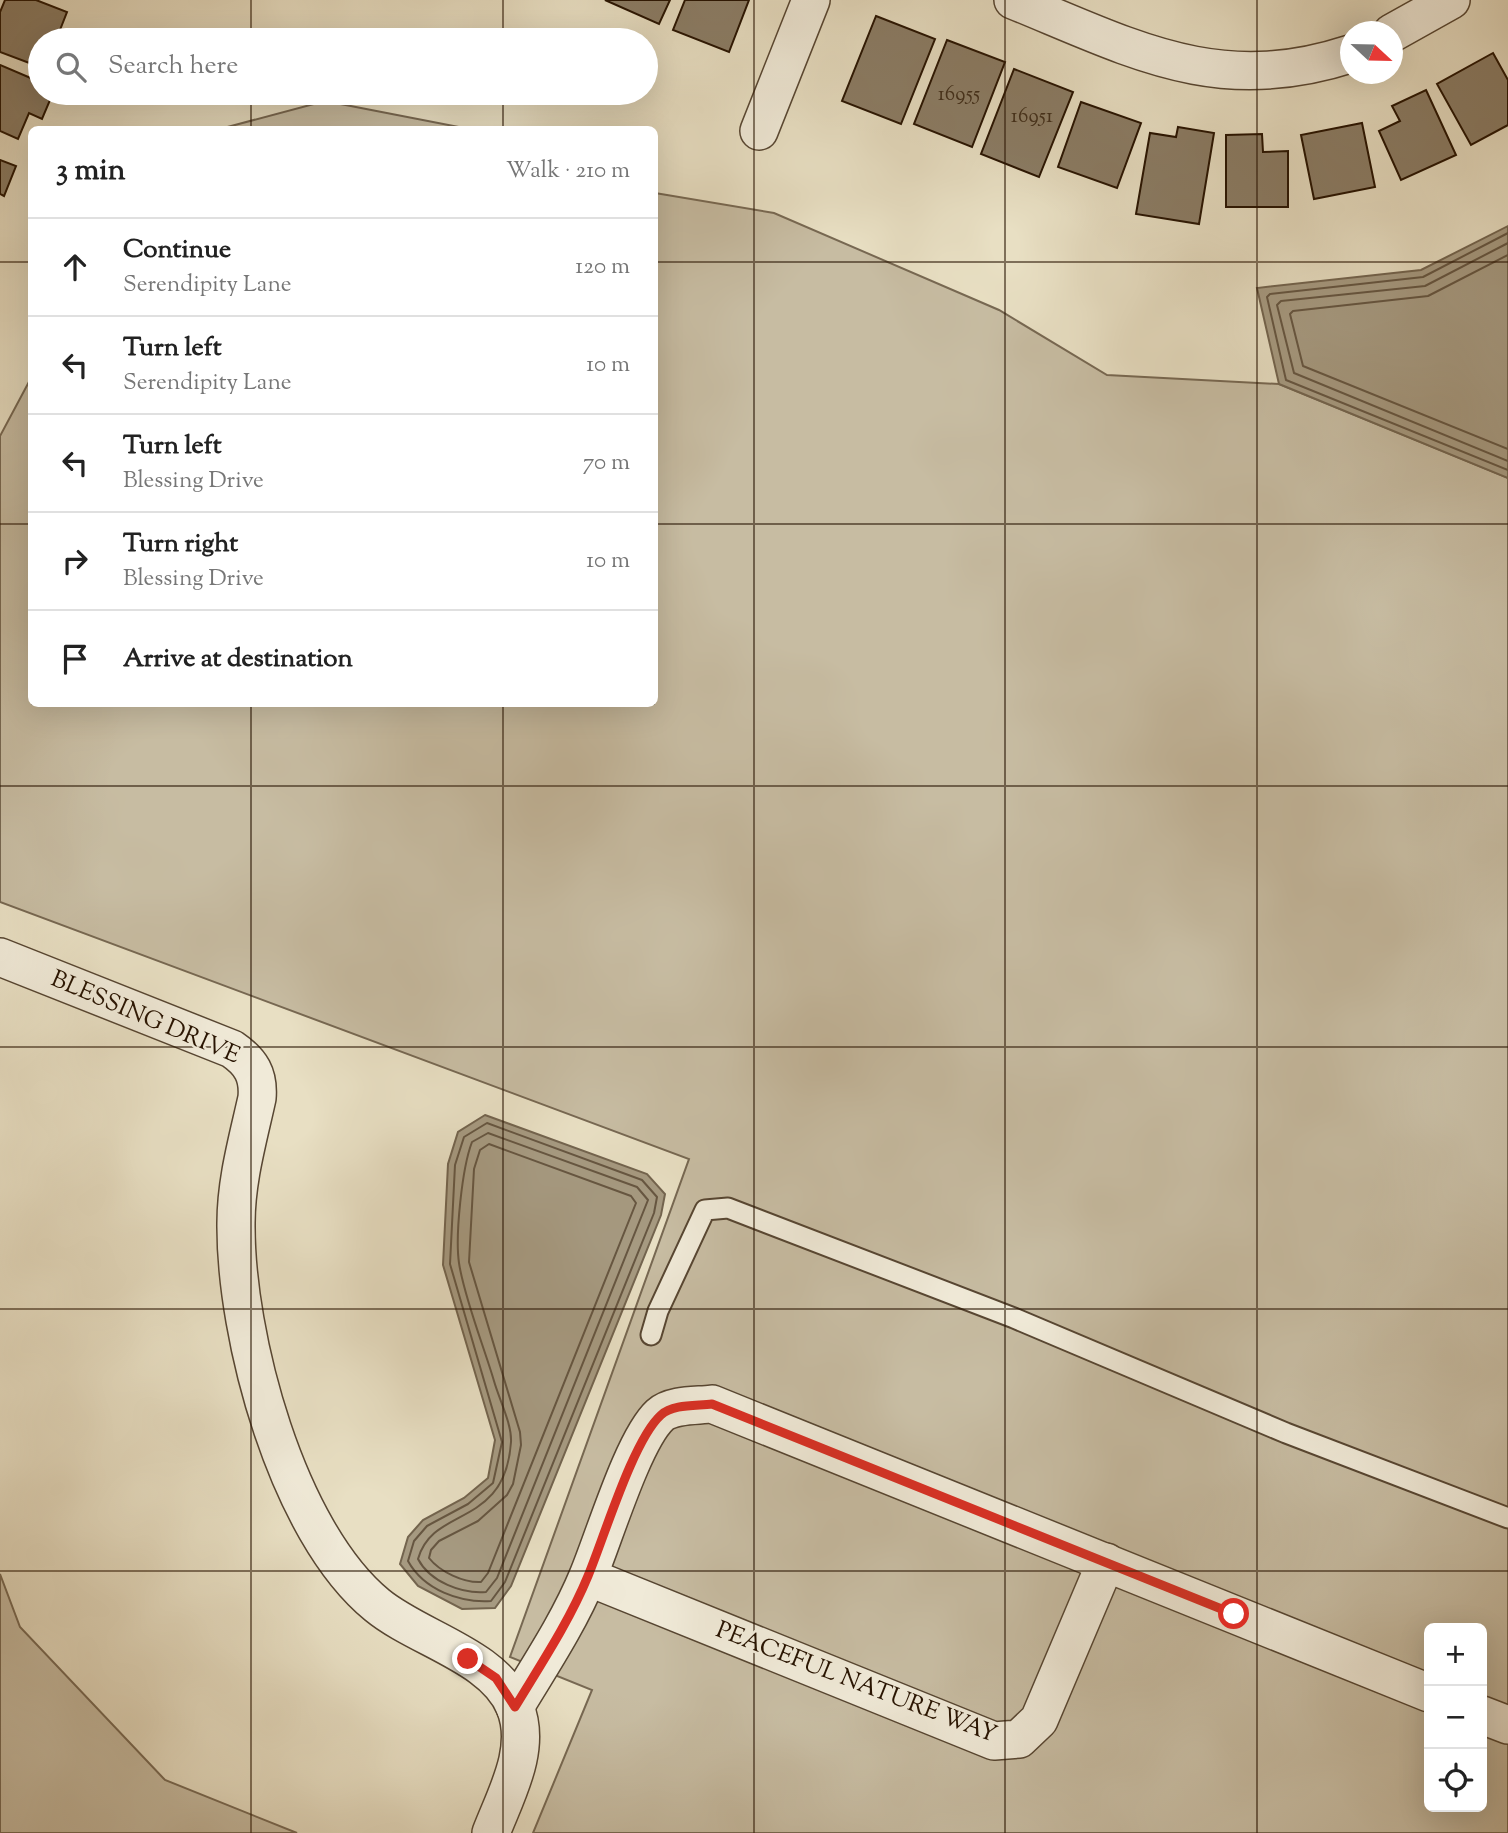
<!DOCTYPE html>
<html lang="en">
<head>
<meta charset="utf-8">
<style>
	:root { --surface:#fff; --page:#f6f6f6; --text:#222; --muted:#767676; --line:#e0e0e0 }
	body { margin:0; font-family:"Sorts Mill Goudy",serif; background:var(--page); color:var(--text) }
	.controls { position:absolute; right:21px; bottom:21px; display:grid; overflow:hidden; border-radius:10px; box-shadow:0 7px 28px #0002 }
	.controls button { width:63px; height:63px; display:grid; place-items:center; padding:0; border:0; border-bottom:2px solid var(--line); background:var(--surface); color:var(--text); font:35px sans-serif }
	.compass { position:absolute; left:1340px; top:21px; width:63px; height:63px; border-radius:50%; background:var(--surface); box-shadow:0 7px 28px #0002; rotate:112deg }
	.stop { position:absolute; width:21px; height:21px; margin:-16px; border:5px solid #d93025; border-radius:50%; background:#fff }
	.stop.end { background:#d93025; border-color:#fff; box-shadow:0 2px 7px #0008 }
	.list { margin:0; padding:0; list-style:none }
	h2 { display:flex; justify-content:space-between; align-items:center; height:91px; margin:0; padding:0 28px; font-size:30px }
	h2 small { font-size:23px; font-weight:400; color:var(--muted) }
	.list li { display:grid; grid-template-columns:46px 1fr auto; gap:21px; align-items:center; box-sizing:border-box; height:98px; padding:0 28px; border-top:2px solid var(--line) }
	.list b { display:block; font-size:26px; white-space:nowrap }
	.list p { margin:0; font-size:23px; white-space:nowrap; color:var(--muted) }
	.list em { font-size:23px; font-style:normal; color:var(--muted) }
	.icon { flex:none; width:38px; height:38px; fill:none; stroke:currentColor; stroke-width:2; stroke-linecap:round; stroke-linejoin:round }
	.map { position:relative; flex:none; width:1508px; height:1833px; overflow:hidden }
	.search { position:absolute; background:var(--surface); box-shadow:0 7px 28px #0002; left:28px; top:28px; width:630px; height:77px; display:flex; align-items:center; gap:18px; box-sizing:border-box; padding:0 24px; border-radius:38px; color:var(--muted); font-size:26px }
	.panel { position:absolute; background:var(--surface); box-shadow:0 7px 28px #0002; left:28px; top:126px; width:630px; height:581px; border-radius:10px }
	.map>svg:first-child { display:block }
</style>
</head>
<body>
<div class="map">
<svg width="1508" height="1833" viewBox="0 0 1508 1833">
	<rect width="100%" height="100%" fill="#e8dfc3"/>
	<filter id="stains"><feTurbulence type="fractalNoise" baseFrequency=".00286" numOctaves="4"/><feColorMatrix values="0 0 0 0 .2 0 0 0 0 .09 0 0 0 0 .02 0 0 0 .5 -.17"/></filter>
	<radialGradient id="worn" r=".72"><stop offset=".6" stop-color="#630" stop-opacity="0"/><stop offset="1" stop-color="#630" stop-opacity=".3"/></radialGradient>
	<g fill="#c7bca2" stroke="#776852" stroke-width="2" fill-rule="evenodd">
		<polygon points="325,101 469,129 471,129 220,129"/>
		<path d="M655,193L774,213L999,310L1107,375L1279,384L1508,478V1833H533L592,1690L510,1657L689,1159L0,902V436L31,378L32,704H654ZM1429,1628H1482V1807H1429Z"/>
		<polygon points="0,1574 20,1627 165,1780 297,1833 0,1833"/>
	</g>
	<g fill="#a69a81" stroke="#73644e" stroke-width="2">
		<polygon points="1508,226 1508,478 1279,384 1257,288 1421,270"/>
		<polygon points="485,1115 647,1174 665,1194 661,1215 511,1586 495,1608 462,1609 418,1586 400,1564 408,1537 423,1520 464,1498 488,1478 495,1440 443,1265 448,1164 458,1132"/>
	</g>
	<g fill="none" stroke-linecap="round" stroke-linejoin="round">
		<g stroke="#665641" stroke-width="2">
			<polyline points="1508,233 1423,277 1270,294 1267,297 1286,380 1508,470"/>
			<polyline points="1508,243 1425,286 1281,301 1277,305 1294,373 1508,461"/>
			<polyline points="1508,255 1428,296 1293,311 1290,314 1303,366 1508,449"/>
			<path d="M487,1123L642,1180L657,1197L654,1213L505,1582L491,1601C460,1603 424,1590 408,1561L414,1541L427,1526L468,1504L493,1483L502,1442L450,1264L455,1165L464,1137Z"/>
			<path d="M488,1133L637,1187L648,1200L497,1578L486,1592C462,1594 430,1582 418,1559C433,1505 505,1529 511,1442C512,1424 499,1399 494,1381C484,1347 464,1297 459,1263C455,1236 462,1168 472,1142Z"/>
			<path d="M489,1144L631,1196L636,1203L488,1573L481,1582C464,1583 440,1572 429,1558L431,1550L439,1541L478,1521L507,1495L513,1484L521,1445L520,1432L469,1262L474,1169L480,1150Z"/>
		</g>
	</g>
	<g fill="#8b7d66" stroke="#271301" stroke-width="2">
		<polygon points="5,0 36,0 67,12 56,40 40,40 40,67 0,52 0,12"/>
		<polygon points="605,0 670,0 659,24"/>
		<polygon points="685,0 749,0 729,52 673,30"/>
		<polygon points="876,16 935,39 901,124 842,101"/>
		<polygon points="947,40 1005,62 972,147 914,124"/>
		<polygon points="1493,53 1508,80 1508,125 1471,145 1437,84"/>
		<polygon points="0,65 40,82 40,93 53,93 42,119 29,113 18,139 0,131"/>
		<polygon points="1014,69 1073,92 1039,177 981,154"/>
		<polygon points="1426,90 1456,155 1401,180 1379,131 1400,121 1392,106"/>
		<polygon points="1081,102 1141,123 1117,188 1058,167"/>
		<polygon points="1362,123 1375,187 1314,199 1301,135"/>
		<polygon points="1178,127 1214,133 1199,224 1136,214 1150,133 1176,137"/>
		<polygon points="1262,134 1263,152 1288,151 1288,207 1226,207 1226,135"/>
		<polygon points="0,160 16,166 4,196 0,194"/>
	</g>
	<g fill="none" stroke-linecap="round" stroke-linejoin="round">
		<g stroke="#574632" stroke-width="23">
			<polyline id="lane" points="651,1335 658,1311 705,1210 728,1208 1014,1318 1286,1433 1508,1518"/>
		</g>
		<g stroke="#574632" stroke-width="40">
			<g id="street">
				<path d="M1013,0C1133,49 1218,97 1350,54"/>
				<polyline points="1392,33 1451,0"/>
				<polyline points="759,131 811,0"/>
				<path d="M0,957L232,1049C251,1062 259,1075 257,1098C248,1139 236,1180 236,1223C235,1336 287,1531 377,1605C418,1639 495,1656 515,1707C532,1749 506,1794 491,1833"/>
				<polyline points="588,1577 994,1741 1019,1739 1039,1720 1106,1562"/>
				<path d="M515,1707C541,1664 569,1622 588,1576C604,1538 633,1440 660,1415C673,1404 696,1406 712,1404L1429,1693"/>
				<polyline points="1482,1715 1508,1725"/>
			</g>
		</g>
		<use href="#lane" stroke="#f0ead8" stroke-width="19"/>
		<use href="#street" stroke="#f0ead8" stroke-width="37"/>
	</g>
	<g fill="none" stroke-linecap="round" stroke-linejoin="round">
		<path stroke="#d93025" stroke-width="9" d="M468,1659L496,1678L515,1707C541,1664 569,1622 588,1576C604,1538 633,1440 661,1415C673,1404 696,1406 712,1404L1234,1614"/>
	</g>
	<path fill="none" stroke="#271301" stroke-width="2" stroke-opacity="0.55" d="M251,0V40M503,0V40M754,0V1833M1005,0V1833M1257,0V1833M251,93V130M503,93V130M0,262H32M654,262H1508M0,524H32M654,524H1508M251,704V1833M503,704V1833M0,786H1508M0,1047H1508M0,1309H1508M0,1571H1508"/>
	<g text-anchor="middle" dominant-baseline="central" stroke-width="5" stroke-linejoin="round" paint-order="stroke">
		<g font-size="21" fill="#402e1a">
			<text x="959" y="95">16955</text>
			<text x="1032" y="117">16951</text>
		</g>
		<g font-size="24" fill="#271301" stroke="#f0ead8">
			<text transform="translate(145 1018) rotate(23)">BLESSING DRIVE</text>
			<text transform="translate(856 1683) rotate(21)">PEACEFUL NATURE WAY</text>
		</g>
	</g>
	<rect width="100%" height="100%" filter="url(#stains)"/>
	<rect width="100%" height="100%" fill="url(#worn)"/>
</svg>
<div class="controls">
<button>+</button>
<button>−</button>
<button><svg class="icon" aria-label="locate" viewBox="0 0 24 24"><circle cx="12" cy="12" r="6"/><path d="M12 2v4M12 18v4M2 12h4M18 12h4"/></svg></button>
</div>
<svg class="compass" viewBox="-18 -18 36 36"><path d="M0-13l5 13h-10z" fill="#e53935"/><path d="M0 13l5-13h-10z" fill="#767676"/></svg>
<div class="stop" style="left:1234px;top:1614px"></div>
<div class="stop end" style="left:468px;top:1659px"></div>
<div class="search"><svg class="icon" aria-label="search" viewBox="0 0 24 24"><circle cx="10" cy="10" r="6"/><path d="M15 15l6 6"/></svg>Search here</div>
<section class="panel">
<h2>3 min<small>Walk · 210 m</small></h2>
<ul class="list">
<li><svg class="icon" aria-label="ahead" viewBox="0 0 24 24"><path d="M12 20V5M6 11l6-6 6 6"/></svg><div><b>Continue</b><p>Serendipity Lane</p></div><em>120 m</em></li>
<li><svg class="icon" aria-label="left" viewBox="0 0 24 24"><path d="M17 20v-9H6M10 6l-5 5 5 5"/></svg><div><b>Turn left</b><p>Serendipity Lane</p></div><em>10 m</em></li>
<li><svg class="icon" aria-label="left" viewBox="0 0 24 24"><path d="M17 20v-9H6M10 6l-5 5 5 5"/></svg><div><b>Turn left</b><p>Blessing Drive</p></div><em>70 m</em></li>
<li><svg class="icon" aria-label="right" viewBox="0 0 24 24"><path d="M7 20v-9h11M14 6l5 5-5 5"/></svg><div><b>Turn right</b><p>Blessing Drive</p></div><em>10 m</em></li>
<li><svg class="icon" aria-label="arrive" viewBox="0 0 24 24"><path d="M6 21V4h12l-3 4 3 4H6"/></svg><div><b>Arrive at destination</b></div></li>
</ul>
</section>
</div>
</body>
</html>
